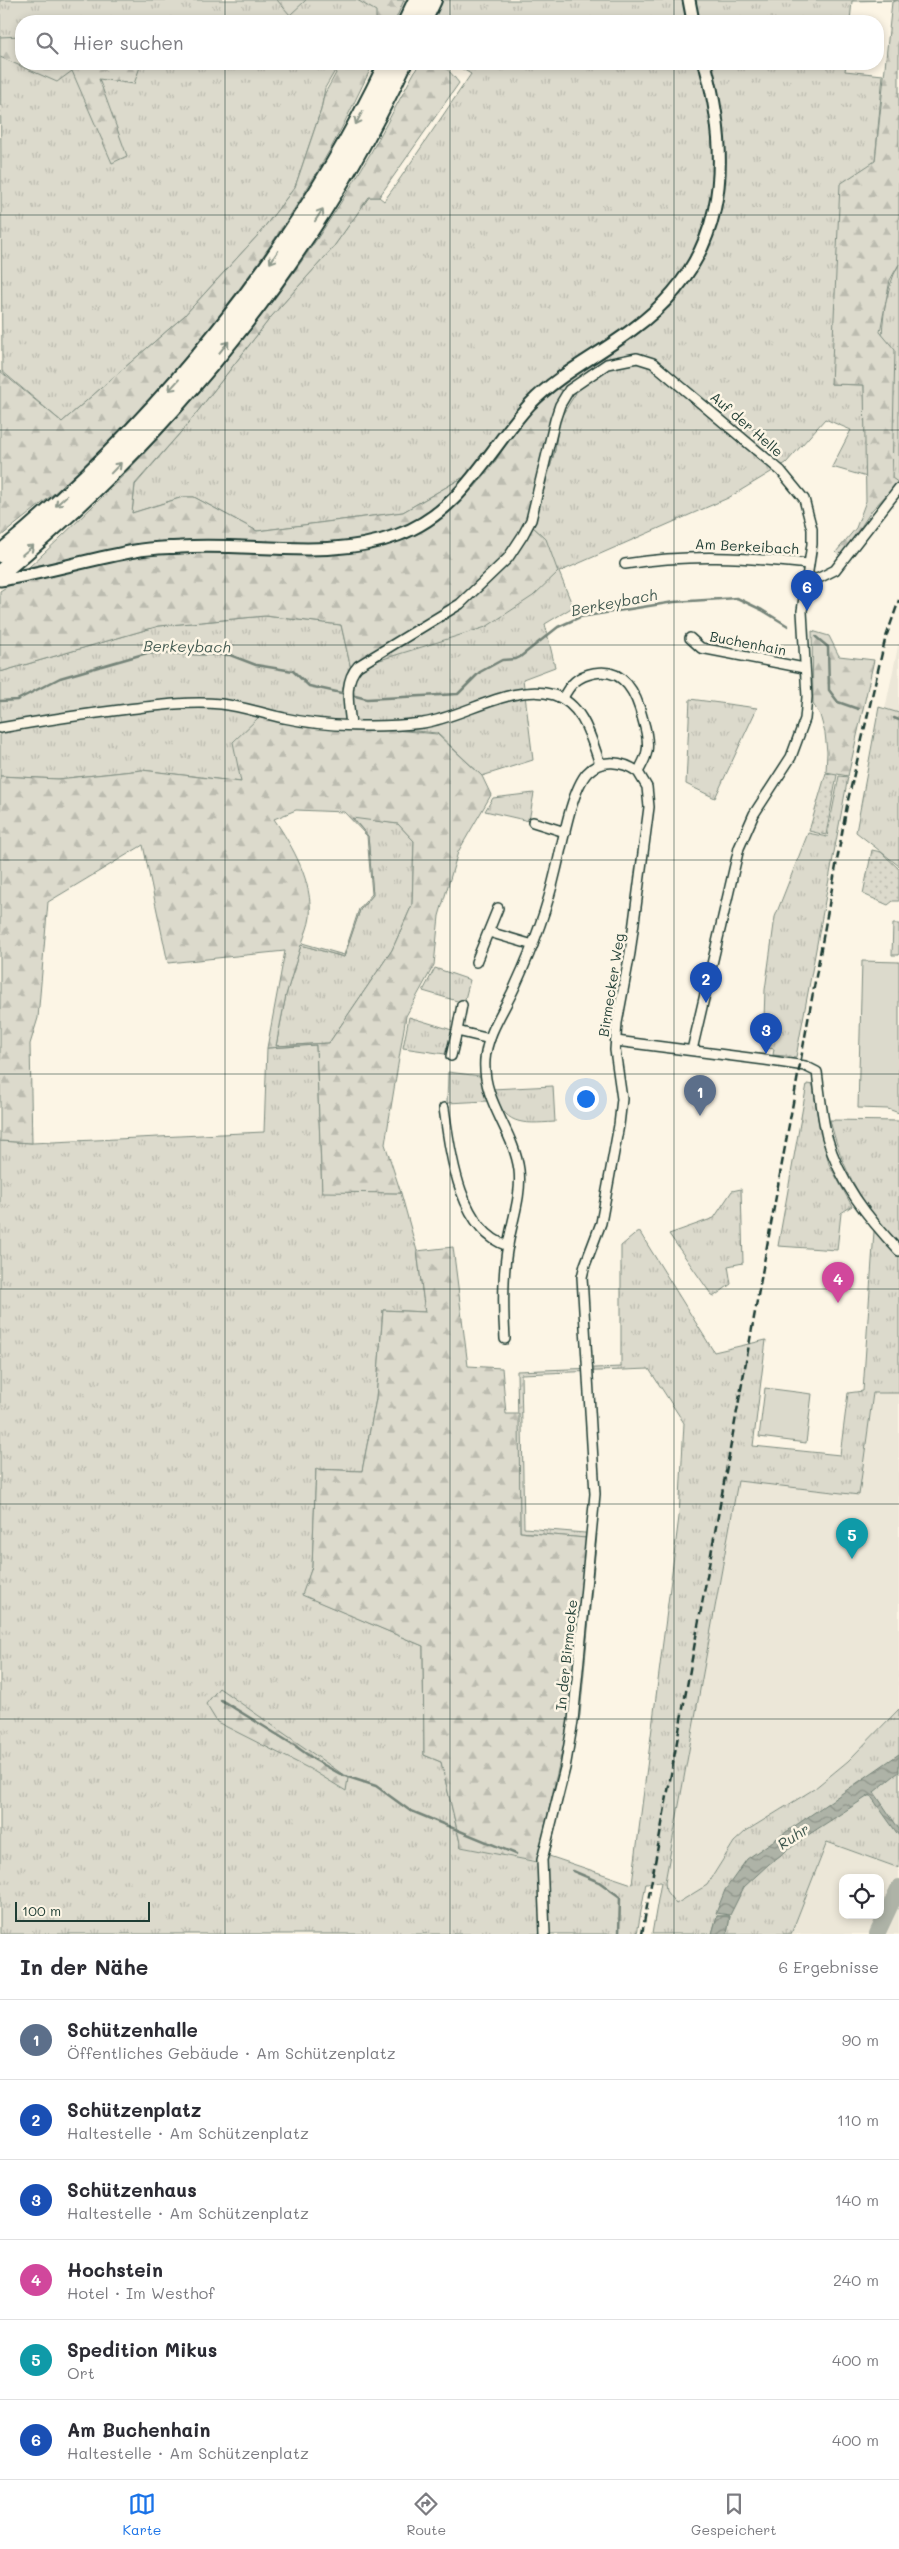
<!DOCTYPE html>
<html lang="de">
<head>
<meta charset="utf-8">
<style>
	:root { --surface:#fff; --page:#f2f2f3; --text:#2b2b33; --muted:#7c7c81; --line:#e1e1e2; --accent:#1a73e8 }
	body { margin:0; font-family:Mali,sans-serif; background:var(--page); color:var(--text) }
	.controls { position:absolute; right:15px; bottom:15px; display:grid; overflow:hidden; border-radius:10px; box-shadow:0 2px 8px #0003 }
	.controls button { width:45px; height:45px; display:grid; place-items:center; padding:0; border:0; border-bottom:1px solid var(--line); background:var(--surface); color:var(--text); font:25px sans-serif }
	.scale { position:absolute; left:15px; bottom:12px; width:135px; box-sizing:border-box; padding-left:5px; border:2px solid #1f3d34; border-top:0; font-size:14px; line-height:18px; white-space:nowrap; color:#1f3d34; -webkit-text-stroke:4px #fcf5e5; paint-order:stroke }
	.you { position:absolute; left:585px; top:1098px; width:18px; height:18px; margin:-12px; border:4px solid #fff; border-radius:50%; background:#1a73e8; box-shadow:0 0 0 8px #1a73e833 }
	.badge { display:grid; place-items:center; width:32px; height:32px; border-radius:50%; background:var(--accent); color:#fff; font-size:16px; font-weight:700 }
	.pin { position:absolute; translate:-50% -41px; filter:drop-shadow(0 1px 2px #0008) }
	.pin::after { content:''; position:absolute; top:26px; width:18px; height:15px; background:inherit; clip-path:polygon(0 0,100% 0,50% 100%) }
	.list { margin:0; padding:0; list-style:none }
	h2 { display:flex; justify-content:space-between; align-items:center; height:65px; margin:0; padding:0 20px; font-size:21px }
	h2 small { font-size:16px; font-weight:400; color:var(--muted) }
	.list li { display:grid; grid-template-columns:32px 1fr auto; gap:15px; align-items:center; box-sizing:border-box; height:80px; padding:0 20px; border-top:1px solid var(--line) }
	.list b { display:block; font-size:19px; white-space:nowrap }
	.list p { margin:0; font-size:16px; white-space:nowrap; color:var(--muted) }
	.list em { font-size:16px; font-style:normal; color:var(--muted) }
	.icon { flex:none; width:28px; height:28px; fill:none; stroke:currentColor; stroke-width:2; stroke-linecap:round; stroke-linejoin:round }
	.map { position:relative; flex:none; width:899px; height:1934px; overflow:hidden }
	.search { position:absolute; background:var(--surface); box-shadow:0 2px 8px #0003; left:15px; right:15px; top:15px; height:55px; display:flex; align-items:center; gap:12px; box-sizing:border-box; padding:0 18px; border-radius:20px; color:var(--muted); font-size:19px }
	.sheet { height:545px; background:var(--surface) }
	nav { display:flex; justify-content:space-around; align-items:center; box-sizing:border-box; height:70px; border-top:1px solid var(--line); background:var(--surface); font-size:14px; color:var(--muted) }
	nav a { display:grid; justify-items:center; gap:2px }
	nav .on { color:var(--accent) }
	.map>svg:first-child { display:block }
</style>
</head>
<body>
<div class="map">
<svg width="899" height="1934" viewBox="0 0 899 1934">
	<defs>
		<pattern id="grass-tufts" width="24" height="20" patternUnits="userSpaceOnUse" patternTransform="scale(1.25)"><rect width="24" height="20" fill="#dcdacc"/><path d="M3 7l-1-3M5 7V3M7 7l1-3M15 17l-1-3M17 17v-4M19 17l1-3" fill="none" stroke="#bcbcb0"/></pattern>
		<pattern id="forest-firs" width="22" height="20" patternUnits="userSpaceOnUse" patternTransform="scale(1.25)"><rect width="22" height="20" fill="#dcdacc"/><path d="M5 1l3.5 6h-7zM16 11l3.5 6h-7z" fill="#bcbcb0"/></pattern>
		<pattern id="park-dots" width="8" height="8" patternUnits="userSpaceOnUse" patternTransform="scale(1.25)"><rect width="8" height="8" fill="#dcdacc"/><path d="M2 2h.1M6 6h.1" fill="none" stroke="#bcbcb0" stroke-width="1.8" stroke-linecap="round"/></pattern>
		<pattern id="water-waves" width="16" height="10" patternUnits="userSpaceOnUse" patternTransform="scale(1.25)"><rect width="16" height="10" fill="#aeb3a7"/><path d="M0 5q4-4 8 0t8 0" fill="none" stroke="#8d9389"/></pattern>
	</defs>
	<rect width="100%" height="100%" fill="#fcf5e5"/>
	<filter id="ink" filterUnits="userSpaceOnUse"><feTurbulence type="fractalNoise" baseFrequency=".02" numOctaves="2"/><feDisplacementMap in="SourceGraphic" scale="10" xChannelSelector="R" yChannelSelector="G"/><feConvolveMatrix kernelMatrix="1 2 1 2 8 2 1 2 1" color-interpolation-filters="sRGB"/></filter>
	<g filter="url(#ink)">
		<g fill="#ece7d8" fill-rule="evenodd">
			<polygon points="899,642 899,713 885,709"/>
			<polygon points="873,1393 899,1393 899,1709 848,1761 814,1789 746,1831 734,1842 707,1885 676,1904 666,1891 665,1882 738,1481 859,1494"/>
			<path d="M827,1842L899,1868V1934H791ZM843,1878H880V1915H843Z"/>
		</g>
		<g fill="url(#grass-tufts)" stroke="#7e8c80" fill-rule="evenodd">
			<polygon points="0,0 897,0 852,1 850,21 21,21 21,64 339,64 325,88 321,110 295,187 259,234 184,316 62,422 2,371"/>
			<polygon points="454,64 846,64 845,71 883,75 875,161 831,384 864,385 867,477 832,467 851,430 825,419 786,463 728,498 559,572 573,607 545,624 555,667 523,679 533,760 482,776 437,733 259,717 241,782 142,770 58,779 0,776 0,672 159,626 265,616 341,625 351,669 546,539 533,527 555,450 547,387 466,481 462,478 403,512 257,531 194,497 183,497 132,513 135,485 187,425 271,317 332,249 369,197 379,197 384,201 395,186 471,74"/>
			<path d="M899,264V483L898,484L892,478C887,415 868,320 899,264Z"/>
			<polygon points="690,699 757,708 715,798 686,784"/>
			<polygon points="879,707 899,713 899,866 856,832"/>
			<polygon points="839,776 848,777 796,1057 773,1055 774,1049 763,1047 765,990 775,917 808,833 827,837"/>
			<polygon points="534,793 529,821 485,811 493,798"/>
			<polygon points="352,817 398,824 414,841 412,905 392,950 329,1043 276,1046 286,995 301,945 344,957 360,910 373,895 368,836"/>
			<polygon points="435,968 470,980 464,1003 423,991"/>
			<polygon points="409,1017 452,1030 445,1054 403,1048"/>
			<path d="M316,1045L322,1191L401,1193L417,1251L425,1312L383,1310L376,1399L362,1471L316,1469L312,1567L303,1595L423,1646L424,1755L441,1762L461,1847L585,1538L520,1532L517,1371L621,1367V1246L639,1231L714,1352L766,1340L753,1446L840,1455L848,1393L863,1391L875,1217C851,1183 840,1160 830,1120L899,1121V1393H873L859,1495L738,1481L665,1882L666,1891L676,1904L707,1885L734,1842L746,1831L814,1789L848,1761L899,1709V1868L827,1842L791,1934H727L730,1916H717L712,1934H652L661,1882L646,1883L637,1934H0V1141L32,1143L264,1132L267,1048ZM649,1369L684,1423L679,1517L632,1884L549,1856L580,1715L597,1534L524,1528L521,1374Z"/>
			<polygon points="448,1072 480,1076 487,1101 447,1103"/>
			<polygon points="807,1084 813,1085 818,1119 829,1164 852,1206 841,1213 837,1250 778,1246"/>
			<path d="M553,1086L555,1122C520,1124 505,1126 492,1089Z"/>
			<polygon points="741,1189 743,1263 728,1266 731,1284 713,1297 669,1234 714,1218 732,1191"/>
		</g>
		<g fill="url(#forest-firs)" stroke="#7e8c80" fill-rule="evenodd">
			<polygon points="277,0 306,0 290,15"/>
			<polygon points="357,0 404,0 395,21 376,21 376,11"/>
			<polygon points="899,0 899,264 890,280 880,332 895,350 892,478 899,483 899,490 893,488 872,510 841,557 836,552 856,528 866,501 864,385 831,384 840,184 875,161 892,2"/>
			<polygon points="21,36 21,64 141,64 134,84 99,79 127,156 112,163 72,71 57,82 0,57 0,37"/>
			<path d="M341,64H373C359,92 346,121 331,148C259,275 166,391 59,489C40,506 19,521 0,537V371L62,422L184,316L259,234L295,187L321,110L324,95Z"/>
			<path d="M419,64C443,64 444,64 459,83L379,197H369L332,249L271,317L187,425L135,484L132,513L183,497H194L257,531L403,512L462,478L474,488L493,465L514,431L552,388L576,393L559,420L555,450L533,527L546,539L558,572L533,596L486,627L351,669L341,625L265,616L159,626L0,672V591L8,586L135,556L239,542L208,540L137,546L29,567C152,454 265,327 353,183C377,144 397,103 419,64Z"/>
			<polygon points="812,631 829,636 839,656 874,660 848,776 826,772 827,752 825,733 820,715 813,704"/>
			<path d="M259,717L437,734L482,776L491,795L458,852L439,916L434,965L406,1016L385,1144L401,1193L322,1192L316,1045L267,1048L285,951L168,963L143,845L48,902L38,1018L30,1044L32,1143L0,1141V776L58,779L142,770L241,782L233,742ZM296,810L344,812L367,836L372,894L359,909L344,955L302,943C305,935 309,925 310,917C313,882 293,847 274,819ZM352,818L398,824L414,841L412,905L392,950L329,1043L276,1046L286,995L301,945L344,957L360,910L373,895L368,836Z"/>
			<polygon points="453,1247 468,1366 502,1368 506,1414 519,1414 520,1532 586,1538 567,1729 537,1862 461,1847 441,1762 424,1755 423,1646 302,1595 312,1567 316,1469 362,1471 376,1399 383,1310 425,1312 417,1251"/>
			<polygon points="219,1688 348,1778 346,1791 310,1769 217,1722 206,1704"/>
		</g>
		<g fill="url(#park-dots)" stroke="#7e8c80">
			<polygon points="826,773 837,775 826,835 809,831"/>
			<polygon points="872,850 881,852 899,869 899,901 893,901 888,905 863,894"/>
		</g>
		<g fill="#dcdacc" stroke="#7e8c80">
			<polygon points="893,924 899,924 899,955 892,955"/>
			<polygon points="862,961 899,962 899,1113 888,1109 858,1108"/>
			<polygon points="765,1388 812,1394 806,1443 759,1437"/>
		</g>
		<g fill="url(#water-waves)" stroke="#758479">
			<polygon points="899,1754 899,1772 874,1792 899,1829 899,1836 870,1795 808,1835 769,1864 744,1887 730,1915 716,1913 725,1890 747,1859"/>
			<polygon points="717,1916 730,1916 727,1934 712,1934"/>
		</g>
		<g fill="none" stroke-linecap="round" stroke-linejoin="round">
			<g stroke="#758479" stroke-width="2.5">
				<polyline points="816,637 828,647 829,690 838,702 858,709"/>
				<polyline points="351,695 367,699 458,694 480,672 502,660 516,659 520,657 558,627 580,617 674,602 737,598 762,610 788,626"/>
				<polyline points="0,701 17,700 60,678 147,653 230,655 256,665 293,671 309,686 346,694"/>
				<polyline points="894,718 899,720"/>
				<polyline points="221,1700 294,1745 315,1760 342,1775 376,1786 409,1810 516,1854"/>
				<polyline points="573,1871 599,1882 620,1897 619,1934"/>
			</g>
			<polyline stroke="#aeb3a7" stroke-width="16" points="877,1934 899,1887"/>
			<g stroke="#1f3d34" stroke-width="12">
				<g id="minor">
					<path d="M625,564C690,554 743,557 808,564"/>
					<polyline points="806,578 817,579 835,570 899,488"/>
					<polyline points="690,638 701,648 804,668"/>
					<path d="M351,725C349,705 343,682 358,666L460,604L508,558L523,535L531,520L555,420L560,405L569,390L607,364L637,358L653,363L781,471L804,499L812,529V544L802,611L807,697L805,719L791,757L754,814L739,848L692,1050"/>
					<path d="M0,728C40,721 79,715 120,710C153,706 187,701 221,704C242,706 263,714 284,718C325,727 381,728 423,723C464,717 514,682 554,695C583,704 591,738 600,764"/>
					<polyline points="533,822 565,832"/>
					<polyline points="489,932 533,945"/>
					<polyline points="476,962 498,908"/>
					<polyline points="457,1031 462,1005"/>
					<path d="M616,1041L765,1060L805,1066L817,1072C820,1094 822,1116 827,1137C839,1182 868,1218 899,1251"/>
					<polyline points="451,1056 457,1031 490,1039"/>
					<path d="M444,1108C450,1151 459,1231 508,1246"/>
					<path d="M505,1339C503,1308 502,1276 508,1245C512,1221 522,1195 519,1170C514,1131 482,1101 485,1060C487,1032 506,1008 516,984C533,947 547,909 556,870C562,846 571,791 587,773C601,758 623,761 638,772"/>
					<path d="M545,1934L542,1860L565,1768L573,1721L595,1494L582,1277L585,1265L601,1223L619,1125L622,1099L615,1050L617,1023L630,953L649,807L647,787L638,772C642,765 646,758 647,751C649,741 646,730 643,720C637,695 625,667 594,673C578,676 570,684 563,698"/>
				</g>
			</g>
			<g stroke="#1f3d34" stroke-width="15">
				<g id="tertiary">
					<polyline points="689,0 693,21"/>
					<path d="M0,580C45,573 90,559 135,551C150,548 165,548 181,547C253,542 328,561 398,535C462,512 487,451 530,404C560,373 599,355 633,329C726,261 733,167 705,64"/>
				</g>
			</g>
			<g stroke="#1f3d34" stroke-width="20">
				<g id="motorway">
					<polyline points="407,21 417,0"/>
					<polyline points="423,21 433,0"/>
					<path d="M0,554C161,421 297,253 387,64"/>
					<path d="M0,573C168,435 311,261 403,64"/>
				</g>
			</g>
			<use href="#minor" stroke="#fcf5e5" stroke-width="9"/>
			<use href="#tertiary" stroke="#fcf5e5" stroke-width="11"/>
			<use href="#motorway" stroke="#fcf5e5" stroke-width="16"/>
			<polyline stroke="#1f3d34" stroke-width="2.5" stroke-dasharray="8 4" stroke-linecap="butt" points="642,1934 848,800 885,640 899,600"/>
		</g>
		<defs><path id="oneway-shaft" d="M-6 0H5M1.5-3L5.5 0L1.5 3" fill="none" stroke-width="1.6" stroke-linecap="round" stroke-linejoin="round" transform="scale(1.25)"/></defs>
		<g stroke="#8e998c">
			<use href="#oneway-shaft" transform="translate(359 118) rotate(118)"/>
			<use href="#oneway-shaft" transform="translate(319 215) rotate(-57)"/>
			<use href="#oneway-shaft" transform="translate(274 257) rotate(124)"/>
			<use href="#oneway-shaft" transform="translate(224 347) rotate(-51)"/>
			<use href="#oneway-shaft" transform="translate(174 385) rotate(132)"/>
			<use href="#oneway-shaft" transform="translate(116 468) rotate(-46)"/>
			<use href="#oneway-shaft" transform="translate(61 501) rotate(137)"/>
			<use href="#oneway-shaft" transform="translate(28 550) rotate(-40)"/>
		</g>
	</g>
	<path fill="none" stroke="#1f3d34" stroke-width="1" stroke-opacity="0.55" d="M225,0V21M450,0V21M674,0V21M225,64V1934M450,64V1934M674,64V1934M0,215H899M0,430H899M0,645H899M0,860H899M0,1074H899M0,1289H899M0,1504H899M0,1719H899"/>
	<g text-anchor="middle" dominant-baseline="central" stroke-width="5" stroke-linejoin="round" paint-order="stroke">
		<g font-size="14" fill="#1f3d34" stroke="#fcf5e5">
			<text transform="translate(747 424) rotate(41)">Auf der Helle</text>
			<text transform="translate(747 546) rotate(3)">Am Berkeibach</text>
			<text transform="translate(748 643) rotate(11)">Buchenhain</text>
			<text transform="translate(611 985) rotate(-81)">Birmecker Weg</text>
			<text transform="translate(566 1655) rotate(-84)">In der Birmecke</text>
		</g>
		<g font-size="15" font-style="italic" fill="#435a51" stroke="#fcf5e5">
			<text transform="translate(614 602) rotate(-11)">Berkeybach</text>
			<text transform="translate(187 646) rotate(1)">Berkeybach</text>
			<text transform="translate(793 1836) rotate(-33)">Ruhr</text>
		</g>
	</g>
</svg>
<div class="controls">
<button><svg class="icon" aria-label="locate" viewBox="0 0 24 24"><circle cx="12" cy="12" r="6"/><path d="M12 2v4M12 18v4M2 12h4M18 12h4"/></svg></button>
</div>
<div class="scale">100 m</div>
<div class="you"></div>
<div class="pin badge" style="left:700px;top:1116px;background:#5c6f8a">1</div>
<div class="pin badge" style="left:706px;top:1003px;background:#1a4fb4">2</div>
<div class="pin badge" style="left:766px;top:1054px;background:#1a4fb4">3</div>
<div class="pin badge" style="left:838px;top:1303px;background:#d1479c">4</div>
<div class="pin badge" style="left:852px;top:1559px;background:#0f9aa8">5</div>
<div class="pin badge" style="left:807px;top:611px;background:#1a4fb4">6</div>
<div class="search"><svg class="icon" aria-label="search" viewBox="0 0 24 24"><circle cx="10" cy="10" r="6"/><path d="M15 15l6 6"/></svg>Hier suchen</div>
</div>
<section class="sheet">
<h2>In der Nähe<small>6 Ergebnisse</small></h2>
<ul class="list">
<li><span class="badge" style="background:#5c6f8a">1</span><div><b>Schützenhalle</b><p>Öffentliches Gebäude · Am Schützenplatz</p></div><em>90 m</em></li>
<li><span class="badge" style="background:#1a4fb4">2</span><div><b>Schützenplatz</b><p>Haltestelle · Am Schützenplatz</p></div><em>110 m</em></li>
<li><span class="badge" style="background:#1a4fb4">3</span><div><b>Schützenhaus</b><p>Haltestelle · Am Schützenplatz</p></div><em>140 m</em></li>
<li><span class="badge" style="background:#d1479c">4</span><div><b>Hochstein</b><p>Hotel · Im Westhof</p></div><em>240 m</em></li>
<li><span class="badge" style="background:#0f9aa8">5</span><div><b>Spedition Mikus</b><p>Ort</p></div><em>400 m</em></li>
<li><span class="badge" style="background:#1a4fb4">6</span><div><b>Am Buchenhain</b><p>Haltestelle · Am Schützenplatz</p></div><em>400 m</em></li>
</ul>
</section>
<nav>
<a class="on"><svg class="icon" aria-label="map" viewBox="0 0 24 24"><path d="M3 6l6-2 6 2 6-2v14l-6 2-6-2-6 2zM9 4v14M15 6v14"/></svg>Karte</a>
<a><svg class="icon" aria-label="directions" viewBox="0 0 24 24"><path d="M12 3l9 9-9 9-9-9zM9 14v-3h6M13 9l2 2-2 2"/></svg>Route</a>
<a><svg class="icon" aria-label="saved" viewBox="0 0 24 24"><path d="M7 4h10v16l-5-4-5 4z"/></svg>Gespeichert</a>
</nav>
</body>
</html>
